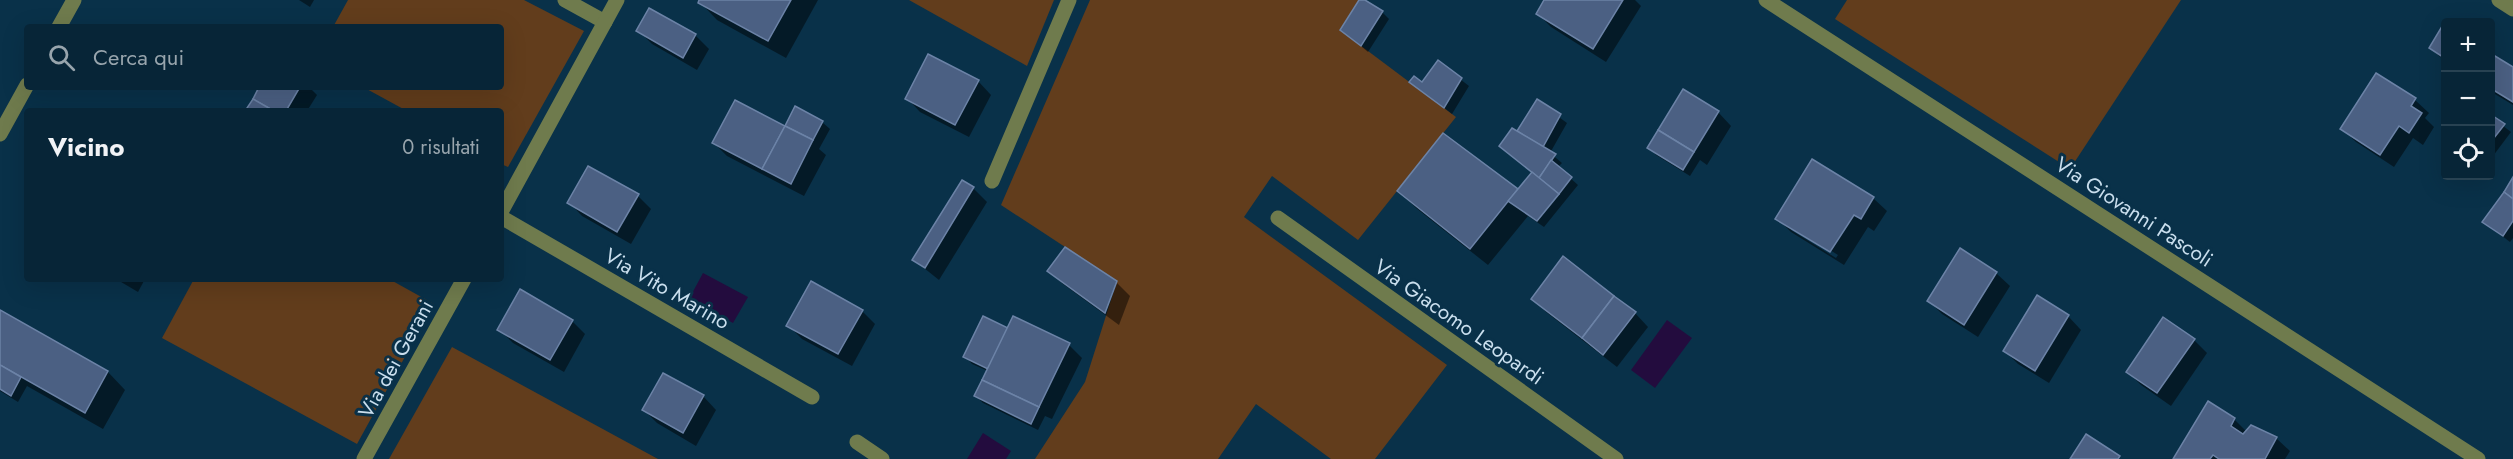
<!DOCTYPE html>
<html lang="it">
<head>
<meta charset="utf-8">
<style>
	:root { --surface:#072537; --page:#102d3f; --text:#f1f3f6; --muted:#98a5ad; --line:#284252 }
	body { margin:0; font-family:Jost,sans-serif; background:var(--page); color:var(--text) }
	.controls { position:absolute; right:18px; top:18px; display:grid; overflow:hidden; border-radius:6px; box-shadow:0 6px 24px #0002 }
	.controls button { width:54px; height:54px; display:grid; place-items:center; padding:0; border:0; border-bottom:2px solid var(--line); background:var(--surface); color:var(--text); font:30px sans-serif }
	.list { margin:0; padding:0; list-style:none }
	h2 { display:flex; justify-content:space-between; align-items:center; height:78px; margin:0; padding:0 24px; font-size:26px }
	h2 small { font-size:20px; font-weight:400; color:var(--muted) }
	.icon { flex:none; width:33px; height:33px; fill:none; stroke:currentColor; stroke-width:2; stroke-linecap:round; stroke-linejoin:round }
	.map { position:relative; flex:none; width:2513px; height:459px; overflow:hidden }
	.search { position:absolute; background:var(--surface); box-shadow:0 6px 24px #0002; left:24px; top:24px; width:480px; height:66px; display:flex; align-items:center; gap:15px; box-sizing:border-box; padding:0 21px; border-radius:6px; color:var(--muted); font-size:22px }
	.panel { position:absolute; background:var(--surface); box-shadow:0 6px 24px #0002; left:24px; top:108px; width:480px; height:174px; border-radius:6px }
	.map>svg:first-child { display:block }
</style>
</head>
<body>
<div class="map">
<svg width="2513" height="459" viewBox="0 0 2513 459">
	<rect width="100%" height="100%" fill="#093149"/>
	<g fill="#623d1c">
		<polygon points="348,0 524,0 584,31 508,167 501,164 501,111 407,111 363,87 501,87 501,27 333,27"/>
		<polygon points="909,0 1054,0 1027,66"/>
		<polygon points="1090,0 1359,0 1340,30 1456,117 1358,240 1272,176 1244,217 1447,365 1375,459 1331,459 1256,404 1218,459 1035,459 1085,382 1117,281 1001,205"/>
		<polygon points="1847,0 2181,0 2070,169 1835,19"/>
		<polygon points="194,279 389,279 434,304 357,444 162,338"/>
		<polygon points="452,347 658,459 389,459"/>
	</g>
	<g fill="#230c3e">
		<polygon points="703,273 748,297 733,323 689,299"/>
		<polygon points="1667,320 1692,338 1655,388 1631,370"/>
		<polygon points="983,433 1011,451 1006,459 967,459"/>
	</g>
	<g fill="#0007" fill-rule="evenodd">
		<polygon points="299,0 314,0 310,7"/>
		<polygon points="701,0 818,0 786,58 717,20 700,2"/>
		<polygon points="1361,0 1382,12 1389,19 1368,52 1342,30"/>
		<polygon points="1546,0 1635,0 1641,6 1606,62 1551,27 1538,14"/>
		<polygon points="650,10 695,35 709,49 697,70 652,44 638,30"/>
		<polygon points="2446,26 2446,62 2430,48"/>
		<polygon points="2490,55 2513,69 2513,105 2490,91"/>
		<polygon points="1438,62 1469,86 1452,114 1411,82 1422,84"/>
		<polygon points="2376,75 2415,100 2429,113 2425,118 2434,127 2423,145 2413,138 2394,167 2356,142 2342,129"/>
		<polygon points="978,81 991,95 969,137 920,112 907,98"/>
		<polygon points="261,87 309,87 317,95 307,111 247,111"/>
		<polygon points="1537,101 1567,123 1550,153 1562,163 1558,167 1578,185 1544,227 1528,216 1488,265 1416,208 1399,191 1518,191 1533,173 1518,133"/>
		<polygon points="795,108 822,122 830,129 819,149 826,155 804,196 727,156 714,143 786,128"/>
		<polygon points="1718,112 1731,126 1707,165 1700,160 1690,176 1656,155 1649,147"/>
		<polygon points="2490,116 2511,132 2490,160"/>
		<polygon points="2513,180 2513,238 2510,242 2484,222"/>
		<polygon points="973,188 987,202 939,280 914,260"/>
		<polygon points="638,196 651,209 631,244 582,216 569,202"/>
		<path d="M1873,198L1887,211L1874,231L1868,227L1844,265L1791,232L1777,218ZM1791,226L1838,255L1836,258L1791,230Z"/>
		<polygon points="1049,271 1116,282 1130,296 1119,325 1063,284"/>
		<polygon points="1996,273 2010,286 1978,337 1942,314 1929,301"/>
		<polygon points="116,279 145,279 138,292"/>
		<polygon points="1533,298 1635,313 1648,327 1617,367 1546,312"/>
		<polygon points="862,311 875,324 852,366 802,339 788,325"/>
		<polygon points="0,312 108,372 125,390 103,429 27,386 18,402 0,391"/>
		<polygon points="2068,316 2081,330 2049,383 2018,364 2005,351"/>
		<polygon points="572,321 585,334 564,372 513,343 499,329"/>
		<polygon points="1008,329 1069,345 1082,358 1052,419 1045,416 1038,430 983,403 976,396 988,371 972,364 965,356"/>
		<polygon points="2194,340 2207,353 2171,406 2141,385 2128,372"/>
		<polygon points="703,396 716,410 696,446 657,423 644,410"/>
		<polygon points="2234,419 2247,432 2276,438 2290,451 2285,459 2175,459"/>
	</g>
	<g fill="#4b6083" stroke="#6c83a7" stroke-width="1.5">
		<polygon points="699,0 791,0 768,41 698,3"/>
		<polygon points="1359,0 1365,0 1383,11 1361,46 1340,30"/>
		<polygon points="1544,0 1623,0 1593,49 1536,14"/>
		<polygon points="649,8 696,34 683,58 636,31"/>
		<polygon points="2444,23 2446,24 2446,59 2429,48"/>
		<polygon points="2490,53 2513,67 2513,102 2490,88"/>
		<polygon points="928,54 979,80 955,125 905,99"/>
		<polygon points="1438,60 1462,78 1444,108 1409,82 1414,76 1422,82"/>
		<polygon points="2376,73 2416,98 2411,106 2422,113 2409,133 2399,126 2380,155 2340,129"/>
		<polygon points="259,87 300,87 286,111 274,111 253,99"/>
		<polygon points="1683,89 1719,111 1694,152 1658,130"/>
		<polygon points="253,99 274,111 245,111"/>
		<polygon points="1537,99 1561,114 1543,147 1517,131"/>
		<polygon points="735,100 785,126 762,169 712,143"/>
		<polygon points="795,106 823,121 813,140 785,126"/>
		<polygon points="2490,114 2505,124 2490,143"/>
		<polygon points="785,126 813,140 791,184 762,169"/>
		<polygon points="1512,128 1556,154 1539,178 1499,146"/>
		<polygon points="1658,130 1694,152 1683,170 1647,148"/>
		<polygon points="1443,133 1518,189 1470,249 1397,191"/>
		<polygon points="1812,159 1874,197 1861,219 1854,215 1830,252 1775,219"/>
		<polygon points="1551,160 1572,177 1559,194 1539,178"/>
		<polygon points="588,166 639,194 617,232 567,203"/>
		<polygon points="1532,172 1559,194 1537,221 1508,201"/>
		<polygon points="2513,177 2513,199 2504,192"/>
		<polygon points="962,180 974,187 925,268 912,260"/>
		<polygon points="2504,192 2513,199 2513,221 2503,236 2482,222"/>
		<polygon points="1065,247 1117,281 1105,313 1047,271"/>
		<polygon points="1960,248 1997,272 1964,325 1927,301"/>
		<polygon points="1563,256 1614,296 1582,338 1531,299"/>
		<polygon points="811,281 863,310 838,354 786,326"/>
		<polygon points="520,289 573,320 550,360 497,330"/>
		<polygon points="2037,295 2069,315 2035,371 2003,351"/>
		<polygon points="1614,296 1636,312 1603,355 1582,338"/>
		<polygon points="0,310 108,371 85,413 0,365"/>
		<polygon points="983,316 1008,328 988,369 963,357"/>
		<polygon points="1013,316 1070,343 1039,407 982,380"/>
		<polygon points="2163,317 2195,339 2157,393 2126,372"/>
		<polygon points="0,365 21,377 11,396 0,389"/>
		<polygon points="663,373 704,395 683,433 642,410"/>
		<polygon points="982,380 1039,407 1031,424 974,396"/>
		<polygon points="2208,401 2235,418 2231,426 2243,434 2251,425 2277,437 2265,459 2219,459 2213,455 2210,459 2173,459"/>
		<polygon points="2086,434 2120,456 2118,459 2070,459"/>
	</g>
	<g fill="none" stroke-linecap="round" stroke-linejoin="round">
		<g stroke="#6f7b4d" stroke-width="15">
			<polyline points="565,0 605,22"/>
			<polyline points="1766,0 2478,459"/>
			<polyline points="2499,0 2513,9"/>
			<polyline points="59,27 74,0"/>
			<polyline points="0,134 27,85"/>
			<polyline points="992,181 1069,0"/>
			<polyline points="501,212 617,0"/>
			<polyline points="501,217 812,397"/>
			<polyline points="1278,218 1616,459"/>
			<polyline points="857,442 882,459"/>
			<polyline points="364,459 464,279"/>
		</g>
	</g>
	<g text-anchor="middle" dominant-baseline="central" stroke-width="6" stroke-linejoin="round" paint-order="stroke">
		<g font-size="21" fill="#c9deed" stroke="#093149">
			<text transform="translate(2134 212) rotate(33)">Via Giovanni Pascoli</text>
			<text transform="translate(667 289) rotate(30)">Via Vito Marino</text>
			<text transform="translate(1459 322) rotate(35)">Via Giacomo Leopardi</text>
			<text transform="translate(396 359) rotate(-61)">Via dei Gerani</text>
		</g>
	</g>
</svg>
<div class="controls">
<button>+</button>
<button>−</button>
<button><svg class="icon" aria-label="locate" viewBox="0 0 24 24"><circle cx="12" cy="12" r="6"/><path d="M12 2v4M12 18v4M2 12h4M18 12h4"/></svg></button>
</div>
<div class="search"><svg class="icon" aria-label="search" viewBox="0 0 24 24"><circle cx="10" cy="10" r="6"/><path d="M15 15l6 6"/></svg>Cerca qui</div>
<section class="panel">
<h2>Vicino<small>0 risultati</small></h2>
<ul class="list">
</ul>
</section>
</div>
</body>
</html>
